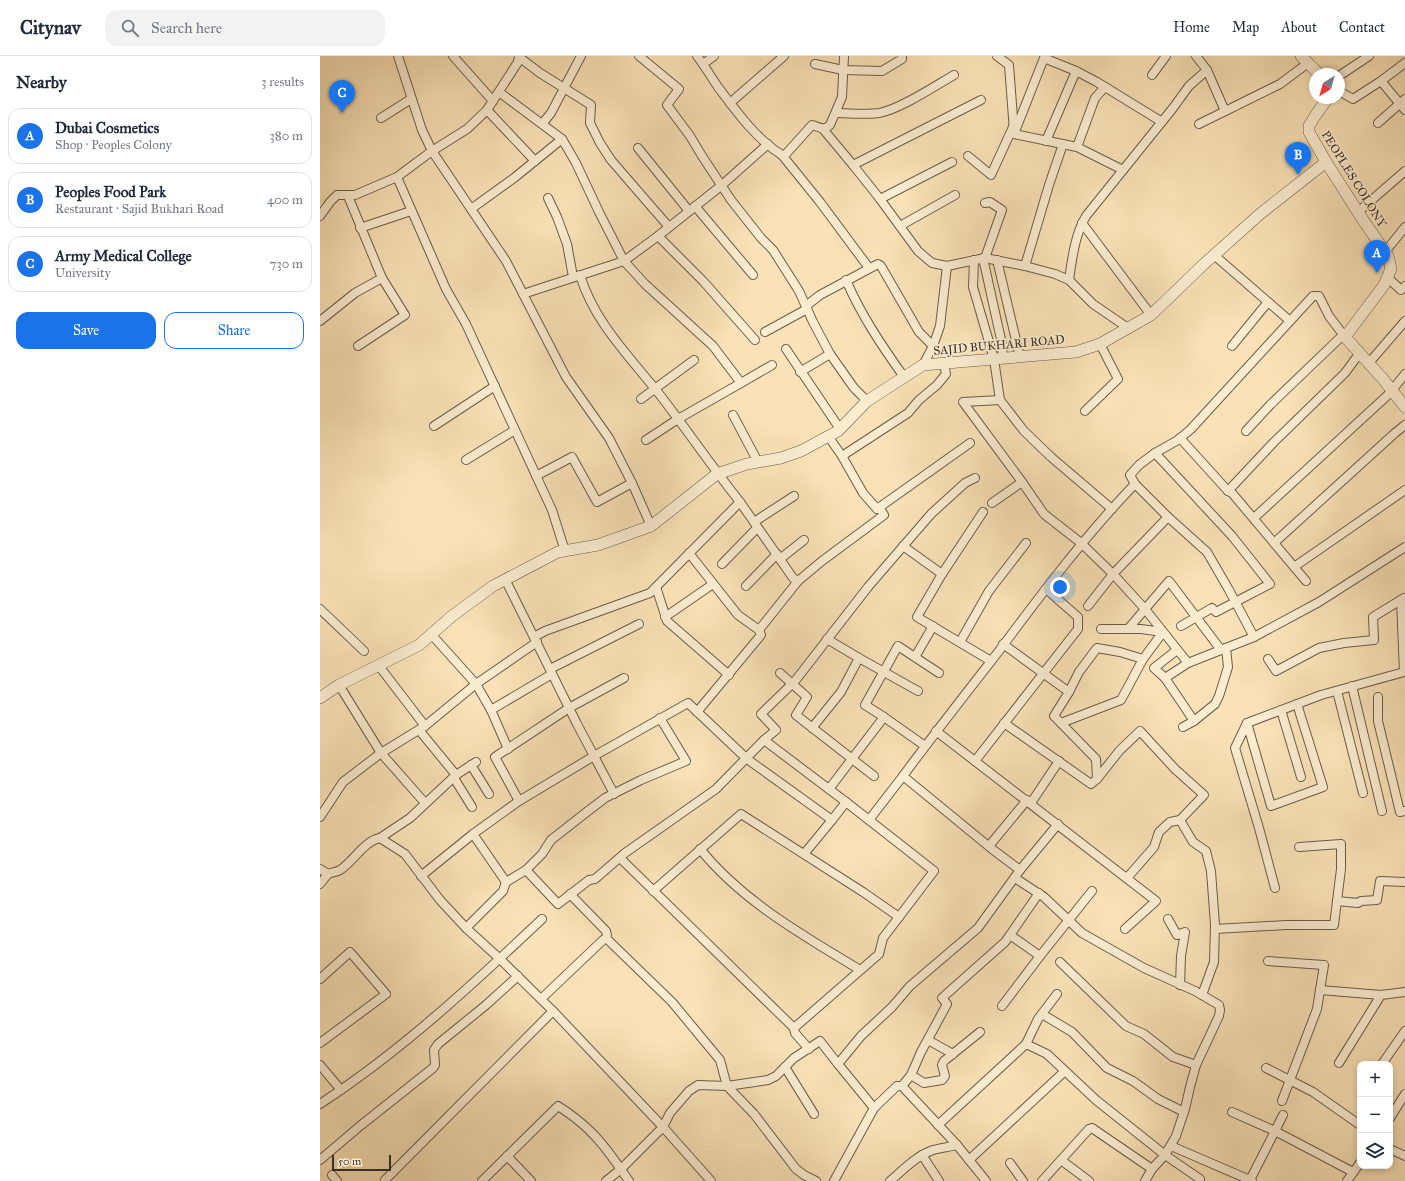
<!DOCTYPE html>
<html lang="en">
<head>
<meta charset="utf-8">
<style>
	:root { --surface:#fff; --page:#f2f2f3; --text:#1f2937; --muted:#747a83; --line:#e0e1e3; --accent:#1a73e8 }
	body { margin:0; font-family:"IM FELL Great Primer",serif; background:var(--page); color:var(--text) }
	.controls { position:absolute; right:12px; bottom:12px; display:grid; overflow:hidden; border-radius:8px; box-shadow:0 2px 6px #0003 }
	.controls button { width:36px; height:36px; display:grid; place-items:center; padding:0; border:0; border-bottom:1px solid var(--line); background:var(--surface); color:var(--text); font:20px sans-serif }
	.compass { position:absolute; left:989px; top:12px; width:36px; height:36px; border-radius:50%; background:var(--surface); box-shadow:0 2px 6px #0003; rotate:217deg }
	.scale { position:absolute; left:12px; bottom:10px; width:59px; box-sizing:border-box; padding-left:4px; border:2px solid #3c2f25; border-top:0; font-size:11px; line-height:14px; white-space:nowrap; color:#3c2f25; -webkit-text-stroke:3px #fbecd0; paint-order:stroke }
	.you { position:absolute; left:740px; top:531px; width:14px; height:14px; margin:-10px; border:3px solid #fff; border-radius:50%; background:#1a73e8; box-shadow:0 0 0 6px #1a73e833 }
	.badge { display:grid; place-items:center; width:26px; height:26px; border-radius:50%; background:var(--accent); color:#fff; font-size:13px; font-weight:700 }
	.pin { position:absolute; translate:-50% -33px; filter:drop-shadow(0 1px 2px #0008) }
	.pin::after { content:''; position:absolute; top:21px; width:14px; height:12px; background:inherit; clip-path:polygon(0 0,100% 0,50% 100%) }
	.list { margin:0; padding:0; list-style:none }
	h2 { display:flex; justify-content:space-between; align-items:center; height:52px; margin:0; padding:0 16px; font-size:17px }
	h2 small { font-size:13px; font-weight:400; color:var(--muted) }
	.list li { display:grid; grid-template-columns:26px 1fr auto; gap:12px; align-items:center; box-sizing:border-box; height:56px; margin:0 8px 8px; padding:0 8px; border:1px solid var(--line); border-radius:12px }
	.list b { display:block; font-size:15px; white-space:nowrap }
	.list p { margin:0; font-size:13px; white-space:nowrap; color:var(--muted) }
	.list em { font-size:13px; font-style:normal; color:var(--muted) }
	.actions { display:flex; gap:8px; padding:12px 16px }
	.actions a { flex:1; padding:9px 0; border:1px solid var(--accent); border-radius:12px; text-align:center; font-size:14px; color:var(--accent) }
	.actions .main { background:var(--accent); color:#fff }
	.icon { flex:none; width:22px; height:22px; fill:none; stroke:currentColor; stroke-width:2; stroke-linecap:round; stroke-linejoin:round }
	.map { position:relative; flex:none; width:1085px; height:1125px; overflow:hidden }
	header { display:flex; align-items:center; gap:24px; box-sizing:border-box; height:56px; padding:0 20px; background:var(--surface); border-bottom:1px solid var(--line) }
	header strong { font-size:19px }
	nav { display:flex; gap:22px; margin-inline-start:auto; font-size:14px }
	.search { width:280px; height:36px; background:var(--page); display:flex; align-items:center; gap:10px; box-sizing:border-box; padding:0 14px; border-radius:12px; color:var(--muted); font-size:15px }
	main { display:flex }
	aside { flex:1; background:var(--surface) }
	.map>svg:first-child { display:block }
</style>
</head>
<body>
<header>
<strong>Citynav</strong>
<div class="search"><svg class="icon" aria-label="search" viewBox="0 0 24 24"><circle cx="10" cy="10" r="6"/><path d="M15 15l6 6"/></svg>Search here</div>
<nav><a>Home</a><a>Map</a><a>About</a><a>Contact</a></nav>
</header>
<main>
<aside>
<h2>Nearby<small>3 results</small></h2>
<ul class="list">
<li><span class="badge">A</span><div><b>Dubai Cosmetics</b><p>Shop · Peoples Colony</p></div><em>380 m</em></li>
<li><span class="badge">B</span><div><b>Peoples Food Park</b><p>Restaurant · Sajid Bukhari Road</p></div><em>400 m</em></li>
<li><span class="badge">C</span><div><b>Army Medical College</b><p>University</p></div><em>730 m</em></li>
</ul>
<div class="actions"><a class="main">Save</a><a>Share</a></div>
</aside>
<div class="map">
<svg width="1085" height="1125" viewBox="0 0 1085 1125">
	<rect width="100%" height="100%" fill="#f9e2b7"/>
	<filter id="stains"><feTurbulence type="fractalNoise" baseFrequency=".005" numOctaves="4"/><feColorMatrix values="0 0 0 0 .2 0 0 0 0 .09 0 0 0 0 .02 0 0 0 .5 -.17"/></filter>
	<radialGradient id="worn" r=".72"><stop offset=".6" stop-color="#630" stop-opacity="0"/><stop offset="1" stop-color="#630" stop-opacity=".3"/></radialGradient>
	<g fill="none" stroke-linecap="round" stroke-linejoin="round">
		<g stroke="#6b5c4a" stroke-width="10">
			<g id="minor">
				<polyline points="78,0 102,74 112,95 186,205 246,321 289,382 312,427 331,470"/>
				<polyline points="133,0 173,45"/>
				<polyline points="319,0 359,33 347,49 370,80 382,100 411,144 441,182 453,194 479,235 493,266 510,298 534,332 547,345"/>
				<path d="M377,0C385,10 391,21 398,31C416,55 436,83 462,99H465L492,69C499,71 504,75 510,69L522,41L524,0"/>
				<polyline points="677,0 689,9 694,75"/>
				<polyline points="876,0 887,14"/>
				<polyline points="199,1 220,17 271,49 270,67 280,87 291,104 349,171"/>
				<polyline points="383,8 394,0"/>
				<polyline points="495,8 523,14 562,15 582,3 582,0"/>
				<polyline points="832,19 846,0"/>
				<polyline points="1019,20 1049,0"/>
				<polyline points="1061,25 1085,7"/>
				<polyline points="1019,35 1033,43 1061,25 1085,54"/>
				<polyline points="179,36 242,83 256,107 279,156 304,205 325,228 393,290 421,327 452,309"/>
				<polyline points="410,47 464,0"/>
				<polyline points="167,54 215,105"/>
				<path d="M516,57C529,57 545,59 559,57C580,53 615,30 634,19"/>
				<polyline points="61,62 91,43"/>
				<polyline points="1058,67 1085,43"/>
				<polyline points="222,68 231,57 261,0"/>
				<polyline points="879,68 960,28 988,7"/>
				<polyline points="503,73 533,109 661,44"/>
				<polyline points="726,85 756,15"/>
				<polyline points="743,88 729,129 705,210 735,218 749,224 773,248 808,272"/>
				<polyline points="757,91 775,42 785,31"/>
				<polyline points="318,92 369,155"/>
				<polyline points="462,99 500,146 549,212"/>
				<polyline points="648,100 671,119 693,71"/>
				<polyline points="533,109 560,143 632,106"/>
				<polyline points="803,114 757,91 694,78 724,2 756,15 777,26 842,66"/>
				<polyline points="77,121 126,233 146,268 232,454 245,495"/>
				<polyline points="28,140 62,222 85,259 38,290"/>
				<polyline points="228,142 237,161 247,188 253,221"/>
				<polyline points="560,143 598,195 612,207 627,210 665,202"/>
				<polyline points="665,147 670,146 682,154 665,202 705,210"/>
				<polyline points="375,150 433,219"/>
				<polyline points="151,153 194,122 242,83"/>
				<polyline points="1038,156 1085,115"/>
				<polyline points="0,160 10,146 17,139 35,139 77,121 112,95 147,73 167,54 198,6 199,0"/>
				<polyline points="762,167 831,259"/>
				<polyline points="580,170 635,139"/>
				<polyline points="40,172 91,155"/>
				<polyline points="338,180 383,225 435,284"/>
				<polyline points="1065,196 1085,171"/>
				<polyline points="894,199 970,265"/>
				<polyline points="663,202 682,288 683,302"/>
				<polyline points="654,204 653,231 674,303 680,344 704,375 731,401 792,453"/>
				<polyline points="677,204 700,301"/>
				<polyline points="1067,221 1081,234 1085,230"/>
				<path d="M526,224C541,259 562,290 584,321"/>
				<path d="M749,224C752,203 755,178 766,160L853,52L869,30L887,14L905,55"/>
				<polyline points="203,238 304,205 338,180 402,129 448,88"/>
				<polyline points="486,250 500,239 558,208 561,210 599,276 613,290"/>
				<polyline points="0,265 35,237 62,222"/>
				<polyline points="445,276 487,253"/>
				<polyline points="912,290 948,246"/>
				<polyline points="466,293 520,373"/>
				<polyline points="1048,308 1085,265"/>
				<polyline points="603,309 613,290 620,270 627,210"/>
				<polyline points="480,316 510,298"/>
				<polyline points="321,343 374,304"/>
				<polyline points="765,355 798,323 780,288"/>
				<polyline points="413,359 438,406"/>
				<polyline points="114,370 175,330"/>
				<polyline points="926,375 951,348 1023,279"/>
				<polyline points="508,380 522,400 588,357 599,344 617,329 626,318 624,307"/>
				<polyline points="860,382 908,435 912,437 986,525"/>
				<polyline points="326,384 358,363 421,327"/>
				<polyline points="835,397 912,480 950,528 896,556 892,552 861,570"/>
				<polyline points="522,400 543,437 557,453 650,387"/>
				<polyline points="146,404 195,374"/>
				<polyline points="216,420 252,401 277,446 312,427"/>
				<polyline points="702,426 724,458 761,487 793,518 825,553 868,607 845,622 834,612 857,594"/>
				<polyline points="908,435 954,386 1025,317 1039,298"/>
				<polyline points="672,447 702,426 643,346 680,344"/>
				<polyline points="663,456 622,518 597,561 671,605"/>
				<polyline points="848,461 887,496 909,534 934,581 906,592"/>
				<polyline points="934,462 1069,338 1085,318"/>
				<polyline points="434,466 474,440"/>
				<polyline points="954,487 1075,377 1085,369"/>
				<polyline points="583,490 622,518"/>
				<polyline points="369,497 418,559 439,574 478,525 473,522 420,446"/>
				<polyline points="460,503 484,484"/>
				<polyline points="402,508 437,472"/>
				<polyline points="974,511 1085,434"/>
				<polyline points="185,523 257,668 274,700 368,647 427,703 512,764 526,746 444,684 396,733 305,797 275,823 269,824 238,848 206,814"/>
				<polyline points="478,525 502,505 564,459 559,451"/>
				<polyline points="426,530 457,498"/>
				<polyline points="336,531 347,565 409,619"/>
				<polyline points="768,550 793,518 848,461 815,428"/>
				<polyline points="0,553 44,595"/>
				<polyline points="345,561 393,528"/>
				<polyline points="781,573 821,573 843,576 823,603"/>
				<polyline points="808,573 849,525 901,594"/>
				<polyline points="111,578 156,628 171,654 188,693"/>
				<path d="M214,581L225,575L330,537L420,446C392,411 367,374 340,339C310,301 274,266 260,219"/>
				<polyline points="934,581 999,546 1085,491"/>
				<polyline points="640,586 669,535 706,487"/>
				<polyline points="683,588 749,636 734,660 776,703 777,723 771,728 684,667"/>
				<polyline points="595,601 613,570"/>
				<polyline points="539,602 598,635"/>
				<polyline points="948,603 956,615 999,592 1024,587 1054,584 1053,561 1084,542"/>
				<polyline points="868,607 906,592 908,611 899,640 895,648 874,665"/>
				<polyline points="59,610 105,670 156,628 217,586"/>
				<polyline points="230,613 319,568"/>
				<polyline points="460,617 487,641 476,659 554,720"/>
				<polyline points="845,622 874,665 863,671"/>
				<polyline points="19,629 61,697 105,747"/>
				<polyline points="1032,630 1062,755"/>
				<polyline points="1017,635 1043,737"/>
				<polyline points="1058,641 1058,665 1080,756 1085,755"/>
				<polyline points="171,654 232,618"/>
				<polyline points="961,654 981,721"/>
				<polyline points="377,656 441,579 439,574"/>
				<polyline points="564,661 545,649 578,590 619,617"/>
				<polyline points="741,667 801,644 823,603 800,596 777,592 759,616 749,636"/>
				<polyline points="927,667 951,750 1003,731 977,648"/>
				<polyline points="492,672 521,636 539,602 507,583"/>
				<polyline points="99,674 136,719"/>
				<polyline points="616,675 836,845 805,873"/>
				<polyline points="444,684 456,674 441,658 475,625 548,531 611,458 645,427 655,422"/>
				<polyline points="655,705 758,573 758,561 726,533"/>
				<polyline points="151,709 169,738"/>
				<path d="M583,720C614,678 647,636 679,595C722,537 765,480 815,428L810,419L819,409L835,397L858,384L871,373L993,240H999L1009,260L1025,281"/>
				<polyline points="134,722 152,751"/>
				<polyline points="777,723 800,694 820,675 855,713 884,739 860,764 850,766 839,776 834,791 807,822"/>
				<polyline points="509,733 564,661 605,690"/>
				<polyline points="199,745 175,701 249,652 304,622"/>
				<polyline points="711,747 739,705"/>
				<polyline points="0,761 23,726 61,697 105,670"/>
				<polyline points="860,764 873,786 886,795 891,815 895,869 894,906 882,939"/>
				<polyline points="153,778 186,826"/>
				<polyline points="60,782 90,762 136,719 156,706"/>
				<polyline points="669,790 707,744"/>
				<polyline points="979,791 1021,788 1021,813 1017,845"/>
				<path d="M380,793C423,846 483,879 540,914"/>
				<polyline points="484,798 512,764"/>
				<polyline points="300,802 474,972 559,898 563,882 614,815 526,746"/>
				<path d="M0,813L8,818C12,816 17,816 20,814C33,806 44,785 60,782L85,798L120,844L146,872L180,903L233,955L343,1071L391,1125"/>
				<polyline points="700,814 738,768"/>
				<polyline points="101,820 153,778 199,745 274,700 294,738"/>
				<polyline points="695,822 724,841 762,877 824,912 875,935 899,949 900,954 899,960 876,1009 870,1031 865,1053 856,1080 845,1099 832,1113 825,1125"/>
				<polyline points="0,828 8,818"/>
				<polyline points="955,832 939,772 915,692 927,667 1001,639 1084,616 1081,544"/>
				<polyline points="333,835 421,758 543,836 579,861"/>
				<polyline points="250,838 286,875 287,879 286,882"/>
				<polyline points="848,863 857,879 865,876 861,900 860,929"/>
				<polyline points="146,872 183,835 186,826 206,814 222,798 231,784 268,755 285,742 321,724 366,705 340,662"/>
				<polyline points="895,873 966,869 1014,869 1017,845 1038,847 1041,845 1057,844 1060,825 1085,826"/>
				<polyline points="690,879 719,837"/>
				<polyline points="720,900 772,835"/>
				<polyline points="948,905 1004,909 997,953 962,1045"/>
				<polyline points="740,906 806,970 824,978 853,1001 876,1009"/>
				<polyline points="0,923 30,896 66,938 0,987"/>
				<polyline points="1000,934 1061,939 1085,936"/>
				<polyline points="221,943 283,884 286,882 352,946 400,1004 407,1030 434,1058 476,1113 484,1119 496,1125"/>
				<polyline points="722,958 752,976 787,1012 813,1025 838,1043 864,1056"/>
				<polyline points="474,972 475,977 489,993"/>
				<polyline points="608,984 633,998"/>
				<polyline points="706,988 718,963 737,938"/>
				<polyline points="1019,1007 1061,939"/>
				<polyline points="518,1008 554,1052 577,1030 582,1030 637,1089 666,1125"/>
				<polyline points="1062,1008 1085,975"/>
				<polyline points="0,1009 21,1034"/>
				<polyline points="465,1011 494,1058"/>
				<polyline points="946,1012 993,1036 1040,1069"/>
				<polyline points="591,1019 604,1027 622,1024 625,1020 622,1009 624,1005 660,976"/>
				<polyline points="582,1030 591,1019 601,996 627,948 622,942 685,886 690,879 720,900 682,950"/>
				<path d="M0,1048C81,995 152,929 222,863"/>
				<polyline points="912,1056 955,1075 930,1124 932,1125"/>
				<polyline points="963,1059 955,1075 1033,1116"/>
				<polyline points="1070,1062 1085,1038"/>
				<polyline points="618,1069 706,988 727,998 776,1044 845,1099 880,1123"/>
				<polyline points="851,1090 930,1124"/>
				<polyline points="1070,1093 1085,1100"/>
				<polyline points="602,1099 619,1125"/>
				<polyline points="187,1100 211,1125"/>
				<polyline points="0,1104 40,1070 113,1012 115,1009 114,994 118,988 166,949 198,920"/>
				<polyline points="649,1104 745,1015"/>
				<polyline points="741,1104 769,1125"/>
				<polyline points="690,1107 703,1125"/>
				<polyline points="12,1119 17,1125"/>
				<polyline points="65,1124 233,955"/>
				<path d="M162,1125L238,1050C249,1057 260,1065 270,1075C285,1089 297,1108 309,1125"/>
				<polyline points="286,1125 301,1113 343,1071 350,1057 369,1035 378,1029 407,1030 448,1024 456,1020 474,1002 500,985 518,1008 541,980 572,951 590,930 658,872 700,814 672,793 583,720 549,764"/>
				<polyline points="514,1125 554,1052"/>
				<path d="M570,1125C583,1114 596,1100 613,1094C620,1092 629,1091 637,1089"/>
				<polyline points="722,1125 769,1073 772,1072 832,1113"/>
				<polyline points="1027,1125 1040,1107"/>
			</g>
		</g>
		<g stroke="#6b5c4a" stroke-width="12">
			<g id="tertiary">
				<polyline points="981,0 999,18"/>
				<polyline points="1008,42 995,60 989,70 989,76 1006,106 1043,164 1068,200 1071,213 1064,229 1025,281 1063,323 1085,351"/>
				<polyline points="0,642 19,629 99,589 132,560 173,530 238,496 278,489 331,470 397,418 427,408 461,402 481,395 518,375 547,345 603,309 756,296 780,288 831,259 884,208 940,158 1006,106"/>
			</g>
		</g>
		<use href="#minor" stroke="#fbecd0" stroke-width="8"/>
		<use href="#tertiary" stroke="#fbecd0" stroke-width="11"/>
	</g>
	<g text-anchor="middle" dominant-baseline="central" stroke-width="3.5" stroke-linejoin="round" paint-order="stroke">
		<g font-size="12" fill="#3c2f25" stroke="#fbecd0">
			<text transform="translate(1034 123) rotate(58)">PEOPLES COLONY</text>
			<text transform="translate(679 289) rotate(-5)">SAJID BUKHARI ROAD</text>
		</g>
	</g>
	<rect width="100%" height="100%" filter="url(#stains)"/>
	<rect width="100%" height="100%" fill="url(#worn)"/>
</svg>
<div class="controls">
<button>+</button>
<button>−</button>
<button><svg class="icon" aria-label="layers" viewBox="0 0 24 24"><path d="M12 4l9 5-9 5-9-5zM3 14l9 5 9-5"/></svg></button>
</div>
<svg class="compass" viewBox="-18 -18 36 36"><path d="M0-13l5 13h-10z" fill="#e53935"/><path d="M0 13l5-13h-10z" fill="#747a83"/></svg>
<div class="scale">50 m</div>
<div class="you"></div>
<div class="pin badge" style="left:1057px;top:217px">A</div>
<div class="pin badge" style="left:978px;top:119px">B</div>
<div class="pin badge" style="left:22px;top:57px">C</div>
</div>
</main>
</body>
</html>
